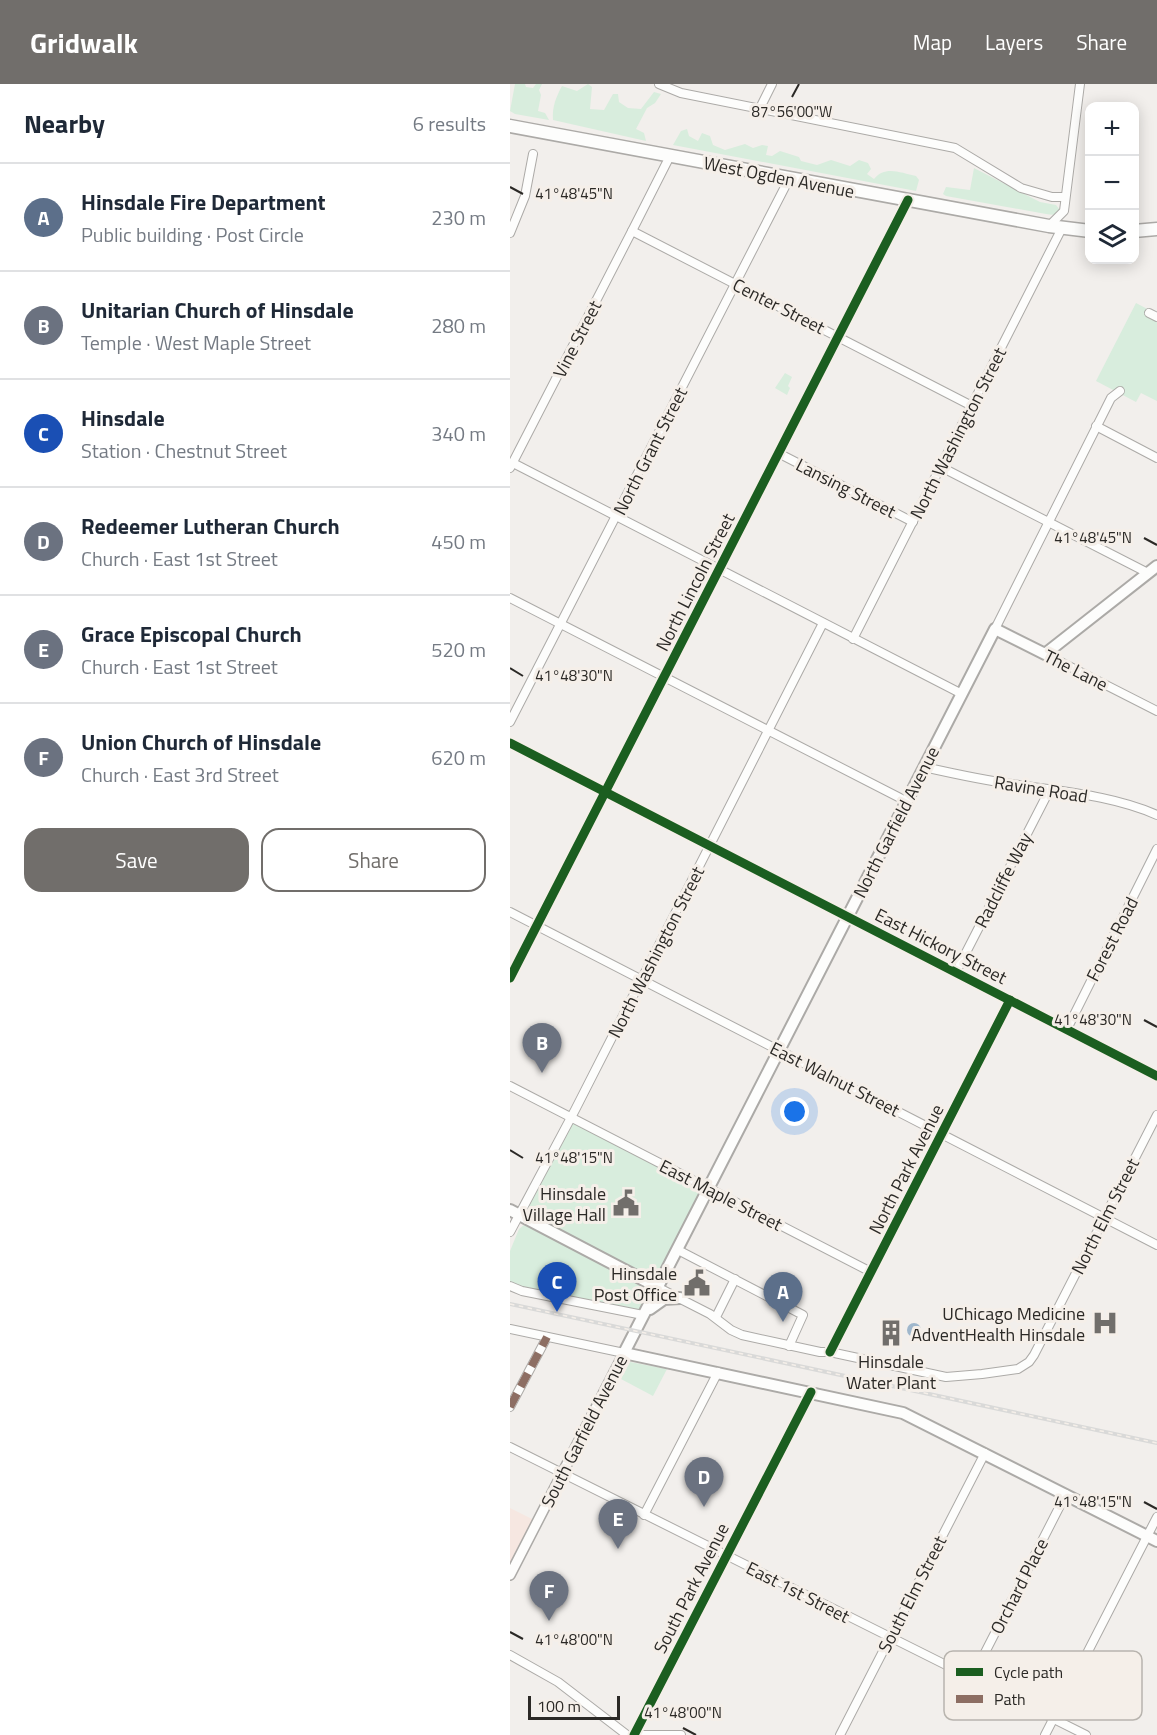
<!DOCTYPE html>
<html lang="en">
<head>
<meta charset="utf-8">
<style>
	:root { --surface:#fff; --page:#f2f2f3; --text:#1f2937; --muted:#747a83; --line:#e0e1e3; --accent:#716e6b }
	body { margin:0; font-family:"Titillium Web",sans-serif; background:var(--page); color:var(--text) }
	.controls { position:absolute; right:18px; top:18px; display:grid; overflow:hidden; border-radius:12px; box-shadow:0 3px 15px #0003 }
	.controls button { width:54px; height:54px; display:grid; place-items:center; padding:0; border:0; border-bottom:2px solid var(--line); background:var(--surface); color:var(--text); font:30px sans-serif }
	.scale { position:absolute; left:18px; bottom:15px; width:92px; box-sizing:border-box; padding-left:6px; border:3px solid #2b2926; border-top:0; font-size:16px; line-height:21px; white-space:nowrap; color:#2b2926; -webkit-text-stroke:4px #f5efe9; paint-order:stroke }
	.you { position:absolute; left:285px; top:1028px; width:21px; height:21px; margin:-15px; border:4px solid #fff; border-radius:50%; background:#1a73e8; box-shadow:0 0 0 9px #1a73e833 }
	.badge { display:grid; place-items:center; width:39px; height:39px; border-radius:50%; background:var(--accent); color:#fff; font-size:20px; font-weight:700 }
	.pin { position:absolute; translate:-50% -50px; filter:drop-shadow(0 2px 3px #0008) }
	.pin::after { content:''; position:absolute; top:32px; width:21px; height:18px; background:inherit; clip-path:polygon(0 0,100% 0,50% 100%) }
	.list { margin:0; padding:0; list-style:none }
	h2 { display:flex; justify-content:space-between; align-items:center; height:78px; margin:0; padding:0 24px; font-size:26px }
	h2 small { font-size:20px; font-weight:400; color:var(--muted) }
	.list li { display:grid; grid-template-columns:39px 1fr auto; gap:18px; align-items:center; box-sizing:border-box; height:108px; padding:0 24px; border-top:2px solid var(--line) }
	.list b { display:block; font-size:22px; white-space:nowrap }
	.list p { margin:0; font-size:20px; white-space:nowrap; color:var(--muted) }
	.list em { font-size:20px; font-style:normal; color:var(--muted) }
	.actions { display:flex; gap:12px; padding:18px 24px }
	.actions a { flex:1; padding:14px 0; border:2px solid var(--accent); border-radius:18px; text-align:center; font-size:21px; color:var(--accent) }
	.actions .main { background:var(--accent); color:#fff }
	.icon { flex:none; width:33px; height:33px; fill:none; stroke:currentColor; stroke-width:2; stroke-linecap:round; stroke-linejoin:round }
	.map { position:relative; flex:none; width:647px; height:1651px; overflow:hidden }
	header { display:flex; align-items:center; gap:36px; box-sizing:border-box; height:84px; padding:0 30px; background:var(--accent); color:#fff }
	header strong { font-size:28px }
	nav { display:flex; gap:33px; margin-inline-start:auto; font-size:21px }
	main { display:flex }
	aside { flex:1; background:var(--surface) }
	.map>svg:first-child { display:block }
</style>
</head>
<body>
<header>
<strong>Gridwalk</strong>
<nav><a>Map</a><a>Layers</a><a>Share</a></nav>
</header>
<main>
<aside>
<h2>Nearby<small>6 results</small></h2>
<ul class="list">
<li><span class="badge" style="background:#5c6f8a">A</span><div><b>Hinsdale Fire Department</b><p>Public building · Post Circle</p></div><em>230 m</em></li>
<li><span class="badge" style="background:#6b7280">B</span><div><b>Unitarian Church of Hinsdale</b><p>Temple · West Maple Street</p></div><em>280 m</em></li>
<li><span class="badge" style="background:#1a4fb4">C</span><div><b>Hinsdale</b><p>Station · Chestnut Street</p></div><em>340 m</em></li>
<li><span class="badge" style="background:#6b7280">D</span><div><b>Redeemer Lutheran Church</b><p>Church · East 1st Street</p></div><em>450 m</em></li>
<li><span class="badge" style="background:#6b7280">E</span><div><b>Grace Episcopal Church</b><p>Church · East 1st Street</p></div><em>520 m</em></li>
<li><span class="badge" style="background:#6b7280">F</span><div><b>Union Church of Hinsdale</b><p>Church · East 3rd Street</p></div><em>620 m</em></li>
</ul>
<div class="actions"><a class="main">Save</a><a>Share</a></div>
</aside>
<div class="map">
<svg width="647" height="1651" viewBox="0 0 647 1651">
	<rect width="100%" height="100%" fill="#f2efec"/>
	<polygon fill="#f6e7e1" points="0,1424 26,1437 0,1486"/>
	<g fill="#d8eddd">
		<polygon points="5,0 15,0 16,3 23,4 26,0 32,0 29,6 31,11 28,27 35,29 39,36 5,30 0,27"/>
		<path d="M78,0L82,3L80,25L94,26L103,10H108L109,18L118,24L131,25L144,8L151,10L145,19L137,24L126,45L134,49L136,57L43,36C42,23 46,13 52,2L67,7Z"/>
		<path d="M177,45L179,52L188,57L192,49L200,52L203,61L215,66L235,60L243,64L252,61L258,62L256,71L262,72L270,67L289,73L291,77L307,81L321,76L340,82L349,76L358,79L361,85L357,90L364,95C375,81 391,89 406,92L409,96L406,107L163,61L171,47Z"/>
		<path d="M464,84L530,118L546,121L550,126C548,132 542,131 536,130L436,112L433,110L436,103L460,106Z"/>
		<polygon points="626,219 645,229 643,234 647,237 647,317 631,309 626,318 586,297"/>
		<polygon points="275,289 282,293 278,302 280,304 277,311 265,304"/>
		<polygon points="63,1037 193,1105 144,1198 14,1129"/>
		<polygon points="14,1141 137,1204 138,1210 129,1228 19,1206 0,1199 0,1167 9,1145"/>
		<polygon points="120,1278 157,1285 143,1312 111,1295"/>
	</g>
	<circle fill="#9fb7cc" cx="404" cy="1246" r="7"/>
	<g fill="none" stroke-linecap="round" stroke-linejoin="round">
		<g stroke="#acaaa7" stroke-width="10">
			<g id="minor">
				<polyline points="149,0 171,9 445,64 511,104 542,113 555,113"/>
				<polyline points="250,24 262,0"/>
				<polyline points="539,142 554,127 570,0"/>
				<polyline points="122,147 160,72"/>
				<polyline points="0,149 15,112 23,70"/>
				<polyline points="639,229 647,233"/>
				<polyline points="586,342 647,374"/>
				<polyline points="270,370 403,438"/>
				<polyline points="3,379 452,610"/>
				<polyline points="431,383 638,489"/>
				<polyline points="0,384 122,147 462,322"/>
				<polyline points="0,514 396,717"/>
				<polyline points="485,545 601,314 610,307"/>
				<polyline points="343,555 552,144"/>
				<polyline points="535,570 647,627"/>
				<polyline points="0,638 279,95"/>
				<polyline points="0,659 647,992"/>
				<path d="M414,683C445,690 477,697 509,701C555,708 604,712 647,731"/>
				<polyline points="0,828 647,1161"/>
				<polyline points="446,888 540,705"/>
				<polyline points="0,894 398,116"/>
				<polyline points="557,945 647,765"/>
				<polyline points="0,1002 361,1188"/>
				<polyline points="0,1148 65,1026 313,539"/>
				<polyline points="168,1166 293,1231 279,1262"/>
				<polyline points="0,1202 12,1207 133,1231"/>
				<polyline points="149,1204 200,1230 221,1246 232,1251 310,1268 320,1268 436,1293 472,1290 508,1285 519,1278 524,1271 647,1031"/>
				<polyline points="206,1233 225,1195"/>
				<polyline points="0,1245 114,1269"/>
				<polyline points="320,1268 500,916"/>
				<polyline points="0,1323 37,1253"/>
				<polyline points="0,1363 576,1651"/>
				<polyline points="134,1431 208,1288"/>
				<polyline points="0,1571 48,1598 117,1651"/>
				<polyline points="462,1594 556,1410"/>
				<polyline points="124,1651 301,1308"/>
				<polyline points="133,1651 171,1651"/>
				<polyline points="330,1651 475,1369"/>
				<polyline points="535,1651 647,1433"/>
			</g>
		</g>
		<g stroke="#acaaa7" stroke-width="12">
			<polyline id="tertiary" points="0,1491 114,1269"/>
		</g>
		<g stroke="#acaaa7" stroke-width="14">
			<g id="secondary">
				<polyline points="647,482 535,570 485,545 114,1269 393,1329 647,1457"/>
				<polyline points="0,1126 149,1204"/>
				<polyline points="140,1225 154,1215 170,1214"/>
			</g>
		</g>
		<g stroke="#acaaa7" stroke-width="15">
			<g id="primary">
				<polyline points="0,42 539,142 580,147"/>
				<polyline points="624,147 647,145"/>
			</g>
		</g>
		<use href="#minor" stroke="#fdfdfc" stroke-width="8"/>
		<use href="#tertiary" stroke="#fdfdfc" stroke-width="9"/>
		<use href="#secondary" stroke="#fdfdfc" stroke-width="10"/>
		<use href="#primary" stroke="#fdfdfc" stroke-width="12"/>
		<g stroke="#d9d9d8" stroke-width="4">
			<polyline id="rail" points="0,1220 647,1359"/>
		</g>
		<use href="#rail" stroke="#f5efe9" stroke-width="1.5" stroke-dasharray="4.5" stroke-linecap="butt"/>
		<polyline stroke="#8d6e63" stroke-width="8" stroke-dasharray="15 8" stroke-linecap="butt" points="0,1323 37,1253"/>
		<g stroke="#f5efe9" stroke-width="13">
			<g id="cycleway">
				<polyline points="0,659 647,992"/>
				<polyline points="0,894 398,116"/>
				<polyline points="320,1268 500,916"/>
				<polyline points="124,1651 301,1308"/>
			</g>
		</g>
		<use href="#cycleway" stroke="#1b5e20" stroke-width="9"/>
	</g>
	<path fill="none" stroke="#2b2926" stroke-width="2" d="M282,13L289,0M0,103L13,110M634,454L647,461M0,584L13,592M634,936L647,943M0,1066L13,1074M634,1418L647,1425M0,1548L13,1555M173,1644L186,1651"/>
	<defs>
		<g id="civic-bare" transform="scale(2.07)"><path d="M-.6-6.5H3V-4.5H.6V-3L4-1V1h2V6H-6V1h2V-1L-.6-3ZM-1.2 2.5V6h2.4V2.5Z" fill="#716e6b" stroke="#f5efe9" stroke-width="2.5" paint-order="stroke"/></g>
		<g id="hospital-bare" transform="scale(2.07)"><path d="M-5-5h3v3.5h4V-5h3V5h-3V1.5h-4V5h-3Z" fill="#716e6b" stroke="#f5efe9" stroke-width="2.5" paint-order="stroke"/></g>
		<g id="building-bare" transform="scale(2.07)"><path d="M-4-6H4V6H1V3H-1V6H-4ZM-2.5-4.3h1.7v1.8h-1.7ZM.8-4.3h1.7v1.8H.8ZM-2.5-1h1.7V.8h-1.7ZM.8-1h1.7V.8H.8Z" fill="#716e6b" stroke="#f5efe9" stroke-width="2.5" paint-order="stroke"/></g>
	</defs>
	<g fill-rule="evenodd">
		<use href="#civic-bare" x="116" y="1119"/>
		<use href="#civic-bare" x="187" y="1199"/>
		<use href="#hospital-bare" x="595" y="1239"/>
		<use href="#building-bare" x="381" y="1249"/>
	</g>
	<g text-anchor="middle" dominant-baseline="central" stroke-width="6" stroke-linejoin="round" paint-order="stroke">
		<g font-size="18" fill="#2b2926" stroke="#f5efe9">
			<text transform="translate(269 93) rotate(11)">West Ogden Avenue</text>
			<text transform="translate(269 222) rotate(27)">Center Street</text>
			<text transform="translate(67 255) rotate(-63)">Vine Street</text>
			<text transform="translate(448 349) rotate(-63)">North Washington Street</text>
			<text transform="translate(140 367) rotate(-63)">North Grant Street</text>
			<text transform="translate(336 404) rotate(27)">Lansing Street</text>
			<text transform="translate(185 498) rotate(-63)">North Lincoln Street</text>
			<text transform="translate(566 586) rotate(27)">The Lane</text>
			<text transform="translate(531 705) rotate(9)">Ravine Road</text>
			<text transform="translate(386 738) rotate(-63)">North Garfield Avenue</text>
			<text transform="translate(493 796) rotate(-63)">Radcliffe Way</text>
			<text transform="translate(602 855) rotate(-63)">Forest Road</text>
			<text transform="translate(431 862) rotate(27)">East Hickory Street</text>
			<text transform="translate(146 868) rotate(-63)">North Washington Street</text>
			<text transform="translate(325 995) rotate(27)">East Walnut Street</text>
			<text transform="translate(396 1085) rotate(-63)">North Park Avenue</text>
			<text transform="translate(211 1111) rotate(27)">East Maple Street</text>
			<text transform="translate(595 1132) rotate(-63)">North Elm Street</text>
			<text transform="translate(74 1347) rotate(-63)">South Garfield Avenue</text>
			<text transform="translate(509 1502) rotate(-63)">Orchard Place</text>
			<text transform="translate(181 1504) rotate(-63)">South Park Avenue</text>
			<text transform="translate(288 1508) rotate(27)">East 1st Street</text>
			<text transform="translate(402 1510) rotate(-63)">South Elm Street</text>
		</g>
		<g font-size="18" fill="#2b2926" stroke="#f5efe9" text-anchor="end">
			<text x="96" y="1109">Hinsdale<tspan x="96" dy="21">Village Hall</tspan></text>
			<text x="167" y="1189">Hinsdale<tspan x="167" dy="21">Post Office</tspan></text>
			<text x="575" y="1229">UChicago Medicine<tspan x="575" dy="21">AdventHealth Hinsdale</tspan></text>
			<text x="381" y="1277" text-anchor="middle">Hinsdale<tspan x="381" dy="21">Water Plant</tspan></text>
		</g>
	</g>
	<rect x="434" y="1567" width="198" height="69" rx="9" fill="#f5efe9" stroke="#b8b4ae" stroke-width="1.5"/>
	<rect x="446" y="1584" width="27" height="8" fill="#1b5e20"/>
	<rect x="446" y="1611" width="27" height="8" fill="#8d6e63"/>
	<g font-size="16" fill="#2b2926">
		<text x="484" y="1594">Cycle path</text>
		<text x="484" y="1621">Path</text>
	</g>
	<g font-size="15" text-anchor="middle" fill="#2b2926" stroke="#f5efe9" stroke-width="6" stroke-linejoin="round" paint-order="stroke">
		<text x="282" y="33">87°56'00"W</text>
		<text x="64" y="115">41°48'45"N</text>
		<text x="583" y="459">41°48'45"N</text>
		<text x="64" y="597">41°48'30"N</text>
		<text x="583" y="941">41°48'30"N</text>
		<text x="64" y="1079">41°48'15"N</text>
		<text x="583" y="1423">41°48'15"N</text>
		<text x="64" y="1561">41°48'00"N</text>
		<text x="173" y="1634">41°48'00"N</text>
	</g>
</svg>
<div class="controls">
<button>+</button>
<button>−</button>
<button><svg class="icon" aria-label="layers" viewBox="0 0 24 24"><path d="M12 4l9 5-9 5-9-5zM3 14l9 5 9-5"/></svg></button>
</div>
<div class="scale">100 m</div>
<div class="you"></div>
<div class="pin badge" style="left:273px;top:1238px;background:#5c6f8a">A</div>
<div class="pin badge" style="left:32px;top:989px;background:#6b7280">B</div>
<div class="pin badge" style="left:47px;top:1228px;background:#1a4fb4">C</div>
<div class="pin badge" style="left:194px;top:1423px;background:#6b7280">D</div>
<div class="pin badge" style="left:108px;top:1465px;background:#6b7280">E</div>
<div class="pin badge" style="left:39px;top:1537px;background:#6b7280">F</div>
</div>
</main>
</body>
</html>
